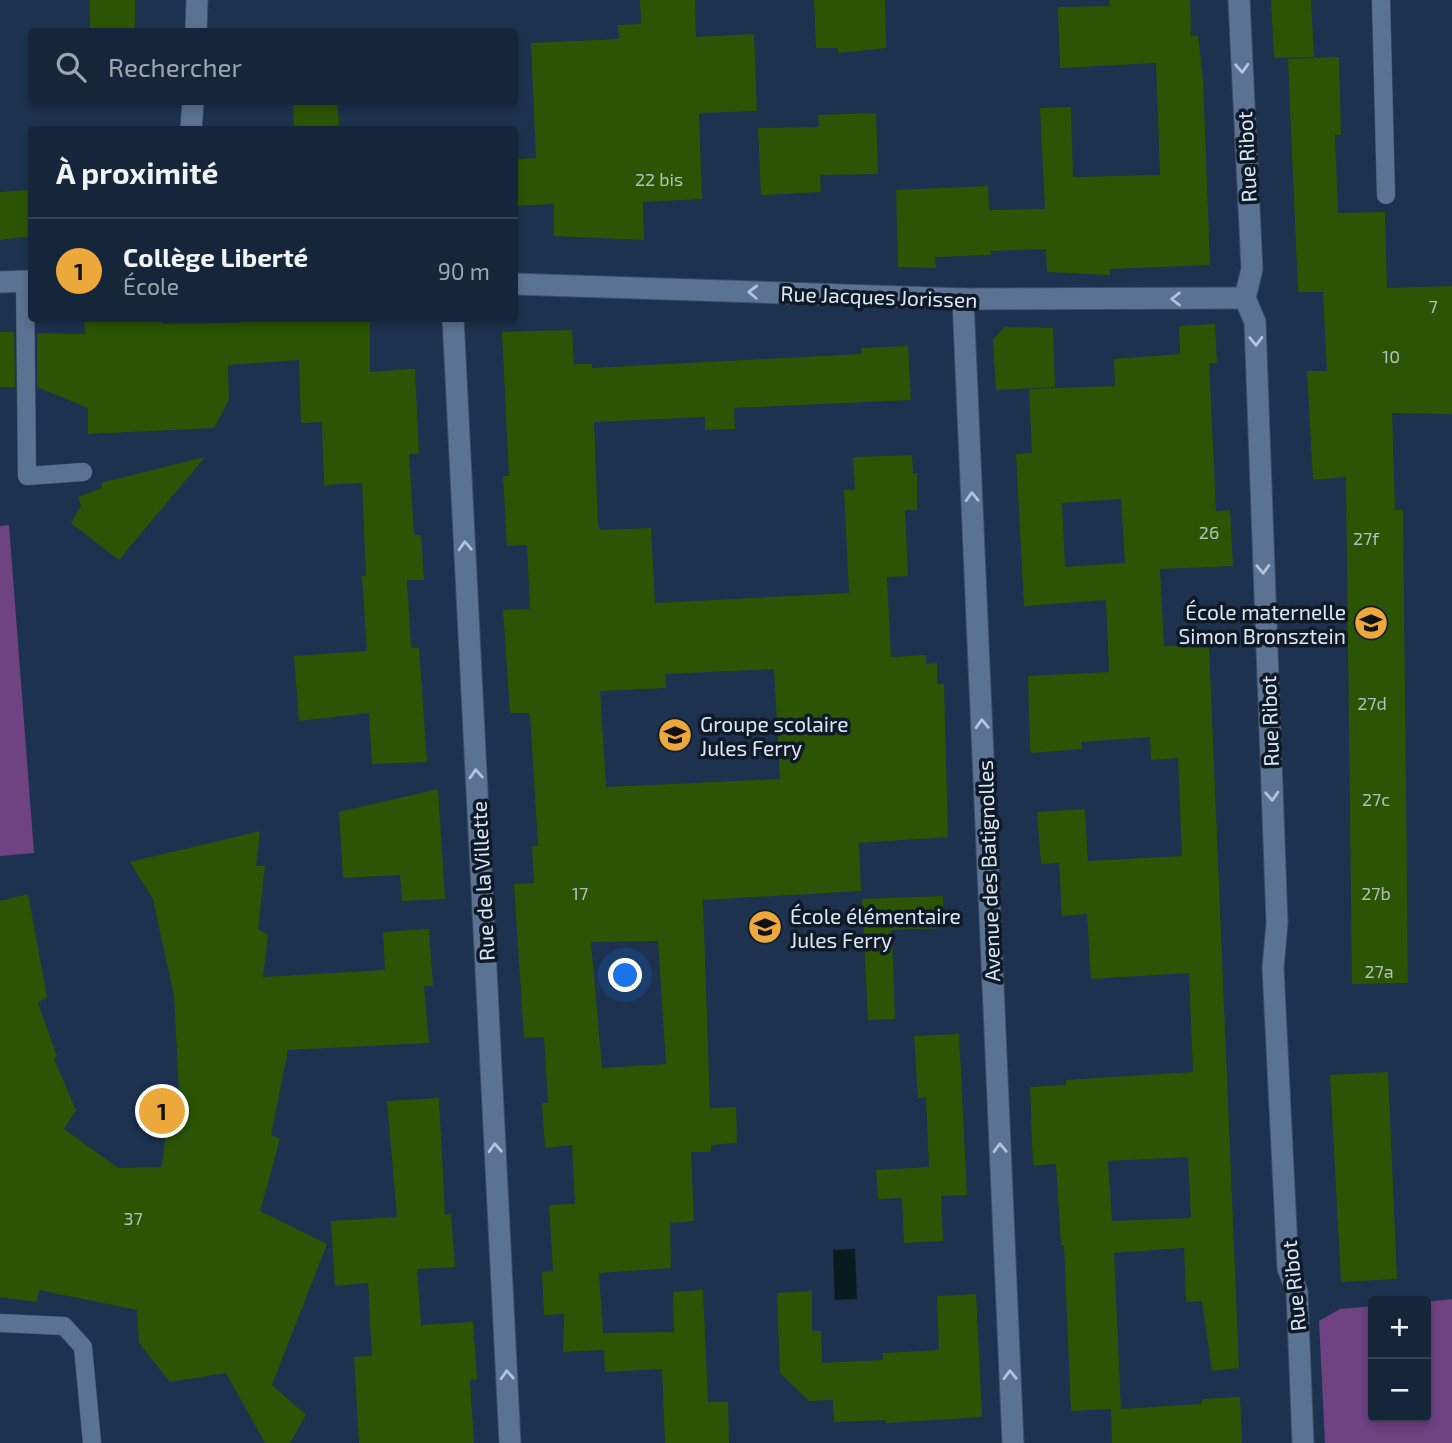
<!DOCTYPE html>
<html lang="fr">
<head>
<meta charset="utf-8">
<style>
	:root { --surface:#15263a; --page:#1e2e42; --text:#f1f3f6; --muted:#9da5af; --line:#344354; --accent:#eda83b }
	body { margin:0; font-family:"Exo 2",sans-serif; background:var(--page); color:var(--text) }
	.controls { position:absolute; right:21px; bottom:21px; display:grid; overflow:hidden; border-radius:7px; box-shadow:0 4px 10px #0003 }
	.controls button { width:63px; height:63px; display:grid; place-items:center; padding:0; border:0; border-bottom:2px solid var(--line); background:var(--surface); color:var(--text); font:35px sans-serif }
	.you { position:absolute; left:626px; top:976px; width:24px; height:24px; margin:-18px; border:5px solid #fff; border-radius:50%; background:#1a73e8; box-shadow:0 0 0 10px #1a73e833 }
	.badge { display:grid; place-items:center; width:46px; height:46px; border-radius:50%; background:var(--accent); color:#111; font-size:23px; font-weight:700 }
	.pin { position:absolute; translate:-50% -50%; border:4px solid #fff; box-shadow:0 2px 7px #0006 }
	.list { margin:0; padding:0; list-style:none }
	h2 { display:flex; justify-content:space-between; align-items:center; height:91px; margin:0; padding:0 28px; font-size:30px }
	h2 small { font-size:23px; font-weight:400; color:var(--muted) }
	.list li { display:grid; grid-template-columns:46px 1fr auto; gap:21px; align-items:center; box-sizing:border-box; height:105px; padding:0 28px; border-top:2px solid var(--line) }
	.list b { display:block; font-size:26px; white-space:nowrap }
	.list p { margin:0; font-size:23px; white-space:nowrap; color:var(--muted) }
	.list em { font-size:23px; font-style:normal; color:var(--muted) }
	.icon { flex:none; width:38px; height:38px; fill:none; stroke:currentColor; stroke-width:2; stroke-linecap:round; stroke-linejoin:round }
	.map { position:relative; flex:none; width:1452px; height:1443px; overflow:hidden }
	.search { position:absolute; background:var(--surface); box-shadow:0 4px 10px #0003; left:28px; top:28px; width:490px; height:77px; display:flex; align-items:center; gap:18px; box-sizing:border-box; padding:0 24px; border-radius:7px; color:var(--muted); font-size:26px }
	.panel { position:absolute; background:var(--surface); box-shadow:0 4px 10px #0003; left:28px; top:126px; width:490px; height:196px; border-radius:7px }
	.map>svg:first-child { display:block }
</style>
</head>
<body>
<div class="map">
<svg width="1452" height="1443" viewBox="0 0 1452 1443">
	<rect width="100%" height="100%" fill="#1c324e"/>
	<g fill="#6f4282">
		<polygon points="9,525 34,853 0,856 0,526"/>
		<polygon points="1452,1299 1452,1443 1325,1443 1319,1321 1340,1309 1373,1306 1373,1417 1426,1417 1426,1302"/>
	</g>
	<polygon fill="#071d1d" points="855,1249 857,1299 835,1300 833,1250"/>
	<g fill="#2b5504" fill-rule="evenodd">
		<rect x="90" y="0" width="45" height="32"/>
		<polygon points="640,0 695,0 696,37 754,34 757,111 699,113 702,199 643,202 644,240 554,236 554,204 514,206 514,159 536,158 531,43 619,39 618,25 641,24"/>
		<polygon points="814,0 885,0 886,48 838,53 838,48 816,48"/>
		<polygon points="1109,0 1190,0 1191,36 1198,36 1203,80 1210,265 1110,269 1110,275 1047,272 1046,249 990,251 991,255 935,257 936,268 898,267 896,190 988,186 989,210 1045,209 1040,108 1071,107 1073,177 1160,175 1156,63 1060,68 1058,7 1110,6"/>
		<polygon points="1271,0 1311,0 1314,57 1274,58"/>
		<polygon points="1339,57 1341,135 1335,135 1338,213 1385,212 1387,288 1452,286 1452,414 1392,413 1395,510 1403,510 1408,983 1352,984 1346,477 1313,480 1307,371 1327,371 1323,292 1298,292 1288,59"/>
		<polygon points="293,102 337,102 340,130 294,130"/>
		<polygon points="876,113 878,174 820,175 821,192 761,195 758,128 819,127 818,115"/>
		<polygon points="27,190 32,192 32,236 0,240 0,192"/>
		<polygon points="84,318 119,318 119,322 162,321 162,324 240,323 240,318 370,318 370,372 415,369 419,454 409,454 414,535 421,535 424,580 407,580 411,648 419,648 427,762 372,764 369,713 299,721 294,656 367,651 362,576 366,576 362,483 324,485 322,422 301,423 299,360 228,365 229,400 214,428 88,434 88,408 37,387 37,333 85,334"/>
		<path d="M1215,324L1217,363H1209L1216,511L1230,510L1233,566L1160,569L1164,646L1209,645L1239,1368L1212,1371L1202,1301L1186,1302L1184,1248L1114,1253L1121,1409L1202,1404V1399L1240,1397L1242,1443H1112L1111,1409L1071,1411L1064,1245H1061L1056,1164L1033,1166L1030,1087L1066,1085V1080L1193,1072L1189,973L1091,979L1087,914L1062,916L1059,863L1041,864L1037,812L1085,809L1088,861L1182,856L1178,758L1151,760L1150,737L1081,742L1082,749L1032,753L1030,750L1028,676L1109,672L1106,600L1024,606L1016,454L1032,453L1029,389L1115,386L1114,359L1180,354L1179,326ZM1121,499L1125,563L1065,567L1062,503ZM1188,1157L1191,1218L1112,1221L1108,1161Z"/>
		<polygon points="1004,327 1053,328 1055,387 996,390 993,340"/>
		<path d="M572,330L574,364H592V368L861,354V348L908,346L911,400L734,408L735,429L705,430V417L594,422L598,526L601,530L651,528L655,603L849,593L844,490H855L853,457L912,455L913,474L917,473V510H905L908,576L887,577L891,657L926,655V664L937,663V684H944L948,837L859,843L861,891L703,900L710,1108L736,1107L737,1143L711,1145V1152H691L694,1221L670,1223L671,1268L599,1273L603,1333L674,1332L673,1292L703,1290L708,1402H728L729,1443H665L662,1369L605,1372L604,1350L563,1352L564,1314L544,1315L542,1272L553,1271L549,1205L575,1204L572,1145L545,1148L542,1103H548L544,1037L524,1038L514,884L534,883L532,846H538L530,713H510L503,610L530,609L527,545L507,546L503,476H509L502,332ZM774,669L780,779L606,787L600,691L666,688L665,674ZM658,941L666,1064L602,1068L591,942Z"/>
		<polygon points="0,332 14,332 15,387 0,387"/>
		<polygon points="205,457 119,560 71,523 81,506 78,497 102,488 101,483"/>
		<polygon points="438,789 445,899 402,901 400,875 343,878 339,812"/>
		<polygon points="260,831 256,866 265,866 258,929 268,935 263,977 385,970 383,932 429,929 433,986 424,986 429,1043 288,1050 271,1135 280,1139 260,1211 327,1244 272,1385 306,1415 290,1443 265,1443 226,1373 170,1382 139,1343 137,1310 39,1290 37,1302 0,1297 0,901 28,894 47,997 38,1003 57,1056 54,1059 76,1110 64,1129 118,1168 162,1167 166,1131 181,1129 174,996 153,899 130,862"/>
		<polygon points="943,896 944,928 892,930 895,1019 868,1020 862,899"/>
		<polygon points="959,1034 967,1195 941,1196 943,1241 904,1243 902,1198 878,1199 876,1170 929,1167 926,1097 918,1098 914,1036"/>
		<polygon points="1388,1072 1397,1279 1341,1282 1330,1075"/>
		<polygon points="439,1098 445,1215 451,1214 455,1267 417,1269 421,1325 473,1322 477,1379 470,1380 474,1443 359,1443 354,1357 372,1356 368,1283 335,1286 331,1221 397,1217 387,1101"/>
		<polygon points="812,1291 812,1331 821,1331 822,1363 883,1360 883,1353 939,1350 937,1296 976,1294 982,1417 886,1423 886,1420 834,1422 833,1400 809,1401 780,1373 777,1293"/>
	</g>
	<g fill="none" stroke-linecap="round" stroke-linejoin="round">
		<g stroke="#3b4f66" stroke-width="19">
			<g id="lane">
				<polyline points="1381,0 1386,195"/>
				<polyline points="25,281 27,476 83,472"/>
				<polyline points="0,1323 64,1326 83,1347 92,1443"/>
			</g>
		</g>
		<g stroke="#3b4f66" stroke-width="23">
			<g id="street">
				<polyline points="1239,0 1252,269 1245,298 1255,322 1277,923 1273,968 1288,1268 1297,1292 1303,1443"/>
				<polyline points="196,32 197,0"/>
				<polyline points="191,130 193,102"/>
				<polyline points="0,282 32,281"/>
				<polyline points="514,284 963,299 1245,298"/>
				<polyline points="963,299 1013,1443"/>
				<polyline points="453,318 510,1443"/>
			</g>
		</g>
		<use href="#lane" stroke="#5a7392" stroke-width="18"/>
		<use href="#street" stroke="#5a7392" stroke-width="21"/>
	</g>
	<defs><path id="oneway-chevron" d="M-2-3.5L2.5 0L-2 3.5" fill="none" stroke-width="1.6" stroke-linecap="round" stroke-linejoin="round" transform="scale(1.75)"/></defs>
	<g stroke="#b3c4da">
		<use href="#oneway-chevron" transform="translate(1242 68) rotate(87)"/>
		<use href="#oneway-chevron" transform="translate(753 292) rotate(-178)"/>
		<use href="#oneway-chevron" transform="translate(1176 299) rotate(-180)"/>
		<use href="#oneway-chevron" transform="translate(1256 341) rotate(88)"/>
		<use href="#oneway-chevron" transform="translate(972 497) rotate(-92)"/>
		<use href="#oneway-chevron" transform="translate(465 546) rotate(-93)"/>
		<use href="#oneway-chevron" transform="translate(1263 569) rotate(88)"/>
		<use href="#oneway-chevron" transform="translate(982 724) rotate(-92)"/>
		<use href="#oneway-chevron" transform="translate(476 774) rotate(-93)"/>
		<use href="#oneway-chevron" transform="translate(1272 796) rotate(87)"/>
		<use href="#oneway-chevron" transform="translate(495 1148) rotate(-93)"/>
		<use href="#oneway-chevron" transform="translate(1000 1148) rotate(-92)"/>
		<use href="#oneway-chevron" transform="translate(507 1375) rotate(-93)"/>
		<use href="#oneway-chevron" transform="translate(1010 1375) rotate(-92)"/>
	</g>
	<defs>
		<g id="school-disc" transform="scale(1.75)"><circle r="9.5" fill="#eda83b" stroke="#101a26"/><path d="M0-5L7-2L0 1L-7-2ZM-4 1L0 2.5L4 1V4Q0 6-4 4Z" fill="#111"/></g>
	</defs>
	<g fill-rule="evenodd">
		<use href="#school-disc" x="1371" y="623"/>
		<use href="#school-disc" x="675" y="735"/>
		<use href="#school-disc" x="765" y="927"/>
	</g>
	<g text-anchor="middle" dominant-baseline="central" stroke-width="7" stroke-linejoin="round" paint-order="stroke">
		<g font-size="18" fill="#aec2bc">
			<text x="659" y="179">22 bis</text>
			<text x="1433" y="306">7</text>
			<text x="1391" y="356">10</text>
			<text x="1209" y="532">26</text>
			<text x="1366" y="538">27f</text>
			<text x="1372" y="703">27d</text>
			<text x="1376" y="799">27c</text>
			<text x="580" y="893">17</text>
			<text x="1376" y="893">27b</text>
			<text x="1379" y="971">27a</text>
			<text x="133" y="1218">37</text>
		</g>
		<g font-size="21" fill="#d9e7f9" stroke="#101a26">
			<text transform="translate(1246 157) rotate(-93)">Rue Ribot</text>
			<text transform="translate(879 296) rotate(2)">Rue Jacques Jorissen</text>
			<text transform="translate(1269 721) rotate(-92)">Rue Ribot</text>
			<text transform="translate(988 871) rotate(-92)">Avenue des Batignolles</text>
			<text transform="translate(482 881) rotate(-93)">Rue de la Villette</text>
			<text transform="translate(1293 1286) rotate(-96)">Rue Ribot</text>
		</g>
		<g font-size="21" fill="#d9e7f9" stroke="#101a26" text-anchor="start">
			<text x="1346" y="611" text-anchor="end">École maternelle<tspan x="1346" dy="24">Simon Bronsztein</tspan></text>
			<text x="700" y="723">Groupe scolaire<tspan x="700" dy="24">Jules Ferry</tspan></text>
			<text x="790" y="915">École élémentaire<tspan x="790" dy="24">Jules Ferry</tspan></text>
		</g>
	</g>
</svg>
<div class="controls">
<button>+</button>
<button>−</button>
</div>
<div class="you"></div>
<div class="pin badge" style="left:162px;top:1111px">1</div>
<div class="search"><svg class="icon" aria-label="search" viewBox="0 0 24 24"><circle cx="10" cy="10" r="6"/><path d="M15 15l6 6"/></svg>Rechercher</div>
<section class="panel">
<h2>À proximité<small></small></h2>
<ul class="list">
<li><span class="badge">1</span><div><b>Collège Liberté</b><p>École</p></div><em>90 m</em></li>
</ul>
</section>
</div>
</body>
</html>
